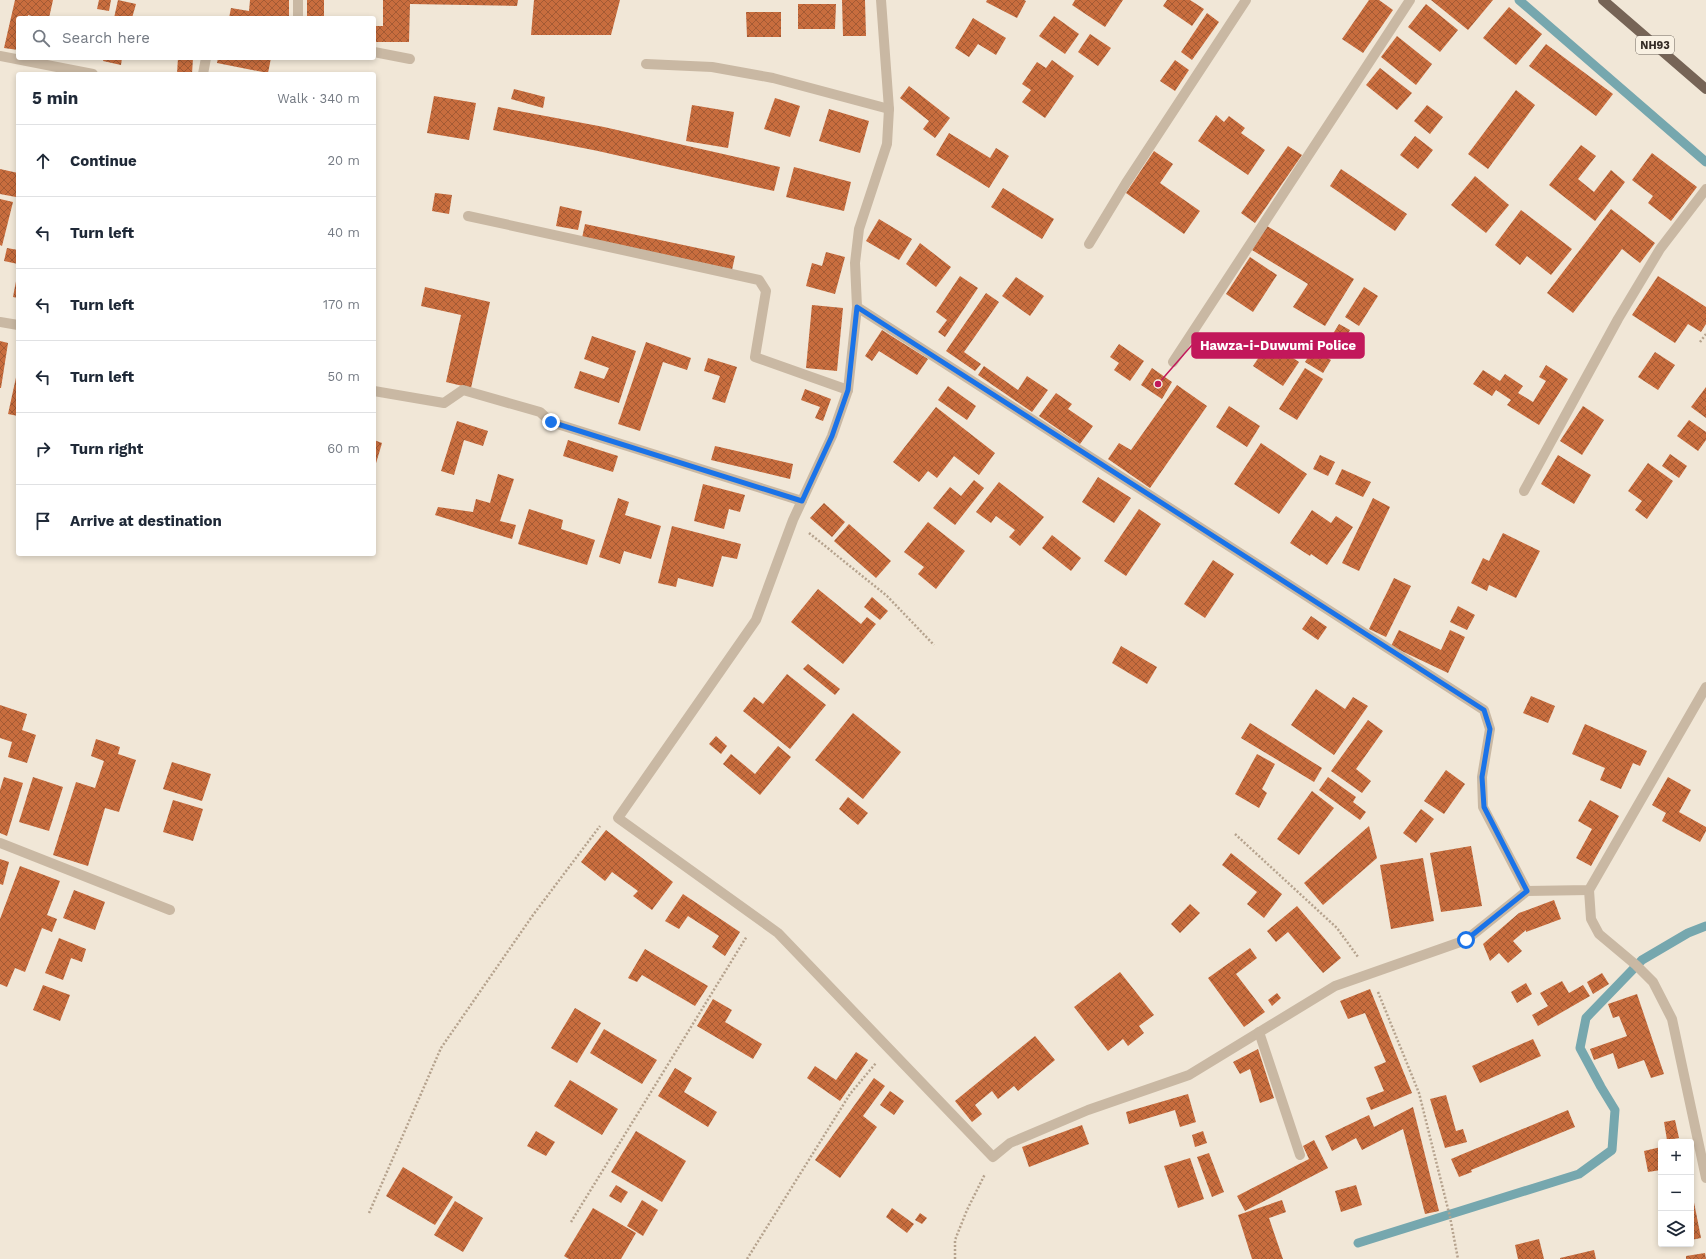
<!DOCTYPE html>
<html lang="en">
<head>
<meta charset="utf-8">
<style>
	:root { --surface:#fff; --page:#f6f6f7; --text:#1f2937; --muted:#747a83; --line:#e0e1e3 }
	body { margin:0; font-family:"Work Sans",sans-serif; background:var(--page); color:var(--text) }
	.controls { position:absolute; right:12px; bottom:12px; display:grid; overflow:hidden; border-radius:4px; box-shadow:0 2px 6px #0003 }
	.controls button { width:36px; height:36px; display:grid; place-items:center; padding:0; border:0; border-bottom:1px solid var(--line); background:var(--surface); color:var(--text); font:20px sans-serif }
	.stop { position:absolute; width:12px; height:12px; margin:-9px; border:3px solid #1a73e8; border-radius:50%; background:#fff }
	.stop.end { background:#1a73e8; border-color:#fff; box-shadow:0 1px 4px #0008 }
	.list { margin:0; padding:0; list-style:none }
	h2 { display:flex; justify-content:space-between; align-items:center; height:52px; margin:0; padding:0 16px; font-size:17px }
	h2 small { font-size:13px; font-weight:400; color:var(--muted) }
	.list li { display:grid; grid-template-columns:26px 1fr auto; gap:12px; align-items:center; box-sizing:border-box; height:72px; padding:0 16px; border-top:1px solid var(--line) }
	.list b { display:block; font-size:15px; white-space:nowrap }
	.list em { font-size:13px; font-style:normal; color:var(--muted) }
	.icon { flex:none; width:22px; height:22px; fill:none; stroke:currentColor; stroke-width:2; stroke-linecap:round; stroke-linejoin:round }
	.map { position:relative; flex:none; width:1706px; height:1259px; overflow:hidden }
	.search { position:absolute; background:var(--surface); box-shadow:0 2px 6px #0003; left:16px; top:16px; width:360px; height:44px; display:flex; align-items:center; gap:10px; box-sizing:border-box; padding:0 14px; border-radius:4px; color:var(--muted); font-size:15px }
	.panel { position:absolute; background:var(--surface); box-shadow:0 2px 6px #0003; left:16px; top:72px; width:360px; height:484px; border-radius:4px }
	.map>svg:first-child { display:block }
</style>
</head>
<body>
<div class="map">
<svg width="1706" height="1259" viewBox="0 0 1706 1259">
	<defs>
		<pattern id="building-cross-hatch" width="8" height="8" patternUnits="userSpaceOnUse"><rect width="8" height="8" fill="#c86d3e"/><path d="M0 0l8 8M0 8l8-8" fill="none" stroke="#a35a34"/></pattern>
	</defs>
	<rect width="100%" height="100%" fill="#f1e7d7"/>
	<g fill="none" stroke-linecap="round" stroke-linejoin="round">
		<g stroke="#76a7ae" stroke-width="9">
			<polyline points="1519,0 1706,162"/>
			<polyline points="1358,1243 1579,1174 1612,1150 1615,1110 1601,1087 1580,1048 1586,1018 1642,960 1688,933 1706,926"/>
		</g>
	</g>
	<g fill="url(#building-cross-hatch)">
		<polygon points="15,0 53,0 49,18 39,18 28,15 28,18 18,18 18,50 4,48"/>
		<polygon points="99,0 111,0 109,11 97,9"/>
		<polygon points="118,0 136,4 132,18 114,18"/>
		<polygon points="250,0 289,0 289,18 229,18 231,8 249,11"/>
		<rect x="307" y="0" width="17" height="18"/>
		<polygon points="383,0 518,0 517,6 410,4 409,42 374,42 374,26 383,26"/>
		<polygon points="534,0 620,0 611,35 531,35"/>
		<polygon points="842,0 865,0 866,36 843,36"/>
		<polygon points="987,0 1024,0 1026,1 1017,18 986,2"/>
		<polygon points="1075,0 1123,0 1105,27 1072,5"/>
		<polygon points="1167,0 1190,0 1204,9 1192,26 1163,6"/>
		<polygon points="1369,0 1379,0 1393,10 1363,53 1342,39"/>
		<polygon points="1431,0 1493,0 1468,30"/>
		<polygon points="798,4 836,4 835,29 798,29"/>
		<polygon points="1426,4 1458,30 1440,52 1408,27"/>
		<polygon points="1509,7 1542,34 1516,65 1483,38"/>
		<polygon points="746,12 781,12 781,37 747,37"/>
		<polygon points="1207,13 1219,22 1192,60 1181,52"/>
		<polygon points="1054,16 1079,34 1065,54 1039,36"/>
		<polygon points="973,18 1006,38 996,55 978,44 969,57 955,48"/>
		<polygon points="1090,34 1111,48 1098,66 1078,52"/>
		<polygon points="1397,36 1432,64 1416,85 1381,57"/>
		<polygon points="1546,44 1613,94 1596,116 1529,66"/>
		<polygon points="104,58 122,58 121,65 103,61"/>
		<polygon points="178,58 193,58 192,74 177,74"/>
		<polygon points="218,58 271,58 268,73 217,63"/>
		<polygon points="1052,60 1074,76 1045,118 1022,102 1031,90 1022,84 1037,62 1046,68"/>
		<polygon points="1175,60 1189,70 1175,91 1160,81"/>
		<polygon points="1380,68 1412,93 1397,110 1366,85"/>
		<polygon points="909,86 950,118 935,138 923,129 929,121 900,98"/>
		<polygon points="514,89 545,97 543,108 511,99"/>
		<polygon points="1516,90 1535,105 1488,169 1468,154"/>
		<polygon points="434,96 476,103 469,140 427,133"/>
		<polygon points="775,98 800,106 790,137 764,129"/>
		<polygon points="692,105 734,112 728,148 686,141"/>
		<polygon points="1427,105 1443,117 1430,134 1414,121"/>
		<polygon points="498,107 604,127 780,167 774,191 598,151 493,130"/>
		<polygon points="829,109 869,121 860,153 819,141"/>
		<polygon points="1216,115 1224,122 1229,116 1245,128 1241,133 1265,150 1248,175 1198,141"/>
		<polygon points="949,133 990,158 996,148 1009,156 989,188 936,155"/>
		<polygon points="1415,136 1433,150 1418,169 1400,155"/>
		<polygon points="1581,145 1596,156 1578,179 1594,192 1611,170 1625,182 1595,221 1549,185"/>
		<polygon points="1288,146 1302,155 1255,223 1241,213"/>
		<polygon points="1154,151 1173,164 1160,183 1200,211 1184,234 1126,193"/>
		<polygon points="1652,153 1697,187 1671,221 1648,203 1653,196 1632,180"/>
		<polygon points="794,167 851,182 844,211 786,197"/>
		<polygon points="0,169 18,173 18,188 16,197 0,194"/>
		<polygon points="1341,169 1407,214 1395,231 1330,186"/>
		<polygon points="1475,176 1509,205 1486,233 1451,205"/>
		<polygon points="1003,188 1054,219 1042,239 991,207"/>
		<polygon points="435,193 452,195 449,214 432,211"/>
		<polygon points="0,199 13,202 2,246 0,245"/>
		<polygon points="560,206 582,211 578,230 556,226"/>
		<polygon points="1611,209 1655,243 1640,263 1622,249 1573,313 1547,293"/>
		<polygon points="1521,210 1572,249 1551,275 1527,256 1520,265 1495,245"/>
		<polygon points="879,219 912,239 899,260 866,241"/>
		<polygon points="585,224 735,256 732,270 582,238"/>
		<polygon points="1267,226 1354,279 1325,326 1293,307 1308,284 1252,250"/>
		<polygon points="920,243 951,267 936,287 906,264"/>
		<polygon points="7,248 18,250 18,264 4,261"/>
		<polygon points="826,252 845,257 835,294 806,286 812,263 822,266"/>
		<polygon points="1250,257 1277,275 1253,312 1226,294"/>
		<polygon points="17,276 18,276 18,298 13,297"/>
		<polygon points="960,276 978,288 945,337 938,332 947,320 936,312"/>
		<polygon points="1658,276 1706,307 1706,324 1701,332 1688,324 1675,343 1632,315"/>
		<polygon points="1016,277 1044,296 1030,316 1002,296"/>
		<polygon points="425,287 490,302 471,388 446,382 461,315 421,306"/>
		<polygon points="1364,287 1378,296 1359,326 1345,317"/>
		<polygon points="986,293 999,302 964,352 981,364 975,371 946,351"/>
		<polygon points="812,305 843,308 837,371 806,368"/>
		<polygon points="1339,324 1350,330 1334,357 1323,350"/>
		<polygon points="882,330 928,359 917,375 879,351 872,361 865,356"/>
		<polygon points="592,336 636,351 619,403 574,388 580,371 604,379 609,368 584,359"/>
		<polygon points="0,341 8,343 1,388 0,388"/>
		<polygon points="646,342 691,358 687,370 663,362 640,431 618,424"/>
		<polygon points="1269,342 1299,362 1283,386 1253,366"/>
		<polygon points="1119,344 1144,361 1130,381 1114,370 1119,363 1110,357"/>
		<polygon points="1313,349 1331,360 1323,373 1305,362"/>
		<polygon points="1655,352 1675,365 1658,390 1638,377"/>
		<polygon points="708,358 737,367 725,403 712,399 720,376 704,371"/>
		<polygon points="1546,365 1568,379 1539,425 1507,405 1511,400 1496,390 1492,396 1473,384 1483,370 1500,381 1505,374 1523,386 1518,393 1533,402 1546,381 1539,377"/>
		<polygon points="984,366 1018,390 1027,376 1048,390 1032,412 978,375"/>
		<polygon points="1152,368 1172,382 1162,399 1141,385"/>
		<polygon points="1305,368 1323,379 1297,420 1279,409"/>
		<polygon points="17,373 18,373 18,416 8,414"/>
		<polygon points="1177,385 1207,406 1150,488 1108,459 1119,443 1131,450"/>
		<polygon points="948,386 976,406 967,420 938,400"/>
		<polygon points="1706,387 1706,418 1691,407"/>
		<polygon points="805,389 831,399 823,421 815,418 820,407 801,400"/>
		<polygon points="1056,393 1072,404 1068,409 1093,426 1080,444 1039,416"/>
		<polygon points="1229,406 1260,426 1247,447 1216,427"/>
		<polygon points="1583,406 1604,420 1582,455 1560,441"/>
		<polygon points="936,407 995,453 979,475 954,456 937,478 928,471 919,482 893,462"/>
		<polygon points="1689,420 1706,432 1706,440 1698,451 1677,436"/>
		<polygon points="457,421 488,431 483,446 464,440 454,475 441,471"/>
		<polygon points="374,440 382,443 374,470"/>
		<polygon points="568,440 618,456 613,472 563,456"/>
		<polygon points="1261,443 1307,474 1279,514 1234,484"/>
		<polygon points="715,446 793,464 790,479 711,460"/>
		<polygon points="1670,454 1687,466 1679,478 1662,466"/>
		<polygon points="1320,455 1335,462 1328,476 1313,469"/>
		<polygon points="1558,455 1591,475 1574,504 1541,484"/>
		<polygon points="1648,463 1673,481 1647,519 1635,510 1642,501 1628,491"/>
		<polygon points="1342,469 1371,482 1363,497 1335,484"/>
		<polygon points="498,474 514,479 500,521 516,525 512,539 435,515 438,507 473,512 476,499 490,503"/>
		<polygon points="1098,477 1131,498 1114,523 1082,502"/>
		<polygon points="974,480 984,488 955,525 933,508 950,487 961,496"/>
		<polygon points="999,482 1044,517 1020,546 1009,537 1015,530 996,516 991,523 976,512"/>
		<polygon points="703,484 745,495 740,512 729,509 724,529 694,521"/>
		<polygon points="618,498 629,502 625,515 661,526 651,559 624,551 620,564 599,557"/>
		<polygon points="1373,498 1390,507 1359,571 1342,563"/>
		<polygon points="824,503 845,522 832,537 810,518"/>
		<polygon points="529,509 563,520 561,529 595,540 587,565 518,544"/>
		<polygon points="1139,509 1161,524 1126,576 1104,561"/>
		<polygon points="1312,510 1331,523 1336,516 1353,527 1327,565 1311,554 1310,556 1290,543"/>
		<polygon points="928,522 965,551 936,589 918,574 924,567 904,552"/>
		<polygon points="849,524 891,561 876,578 834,541"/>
		<polygon points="672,526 741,544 737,559 722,556 713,587 678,578 676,587 658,583"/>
		<polygon points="1503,533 1540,551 1516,598 1489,585 1487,591 1471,583 1483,558 1489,561"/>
		<polygon points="1052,535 1081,558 1071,571 1042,548"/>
		<polygon points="1213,560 1234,574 1205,618 1184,604"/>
		<polygon points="1394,578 1411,586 1386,637 1369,629"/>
		<polygon points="818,589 861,624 867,617 876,624 843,664 791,622"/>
		<polygon points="872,597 888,611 880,620 864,607"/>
		<polygon points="1458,606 1475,615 1467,630 1450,622"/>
		<polygon points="1311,616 1327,627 1318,640 1302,629"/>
		<polygon points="1399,630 1441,650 1450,630 1465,637 1448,673 1391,646"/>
		<polygon points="1121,646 1157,667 1147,684 1112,663"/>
		<polygon points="808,664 840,689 835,695 803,669"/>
		<polygon points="787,674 826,705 790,749 743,711 754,697 763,704"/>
		<polygon points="1316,689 1345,709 1353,697 1368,706 1334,755 1291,725"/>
		<polygon points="1531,696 1555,706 1548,723 1523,713"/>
		<polygon points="0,705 27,714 22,730 36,735 27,763 8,757 12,742 0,738"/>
		<polygon points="853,713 901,752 863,799 815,760"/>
		<polygon points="1368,720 1383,731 1356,769 1371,781 1362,793 1331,771"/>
		<polygon points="1250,723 1322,768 1314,782 1241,738"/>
		<polygon points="1585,724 1647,751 1640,766 1633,763 1621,789 1600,780 1605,768 1572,754"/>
		<polygon points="716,736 727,746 721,754 709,744"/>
		<polygon points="96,739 120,747 118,754 136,760 119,812 105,808 88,866 53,855 76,782 95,788 104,761 91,756"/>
		<polygon points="778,746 791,757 760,795 723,764 731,754 755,774"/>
		<polygon points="1257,754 1275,764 1262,789 1267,793 1259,808 1235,794"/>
		<polygon points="172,762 211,774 202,801 163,789"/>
		<polygon points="1446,770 1465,784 1444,814 1424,801"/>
		<polygon points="4,777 23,783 7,836 0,833 0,790"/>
		<polygon points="33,777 63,787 49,831 19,822"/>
		<polygon points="1328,777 1356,797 1353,802 1366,812 1360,820 1319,790"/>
		<polygon points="1668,777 1691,790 1679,812 1706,827 1706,831 1700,842 1662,821 1666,813 1652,805"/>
		<polygon points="1312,791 1334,808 1299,855 1277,839"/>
		<polygon points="848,797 868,813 858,825 839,809"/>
		<polygon points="173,800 203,809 193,841 163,832"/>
		<polygon points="1590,800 1619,816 1591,866 1576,858 1592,829 1578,821"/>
		<polygon points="1421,809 1434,819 1416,843 1403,833"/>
		<polygon points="1369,826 1377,858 1323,905 1304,883"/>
		<polygon points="606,830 673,882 652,910 633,896 638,891 612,872 605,881 581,862"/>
		<polygon points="1471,846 1482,906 1441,912 1430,853"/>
		<polygon points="1231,853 1282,894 1264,918 1247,904 1257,892 1222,865"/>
		<polygon points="1423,858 1434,921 1391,929 1380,865"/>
		<polygon points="0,859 9,862 3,885 0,884"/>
		<polygon points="20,866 60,881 47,915 57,919 52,932 42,928 25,972 15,968 7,987 0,984 0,919"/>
		<polygon points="74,890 105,902 95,930 63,918"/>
		<polygon points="683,894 740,932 725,956 712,947 719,936 688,916 679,929 665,921"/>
		<polygon points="1554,900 1561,919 1526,932 1526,930 1513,941 1522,951 1508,963 1499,953 1490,961 1483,944 1519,913"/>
		<polygon points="1190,904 1200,913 1180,933 1171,924"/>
		<polygon points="1297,906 1341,958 1323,973 1288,932 1276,942 1267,931"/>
		<polygon points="59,938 86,949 82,962 71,958 63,980 45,973"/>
		<polygon points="1250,948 1257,958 1236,974 1265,1012 1244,1027 1208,978"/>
		<polygon points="645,949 708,986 695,1006 642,975 637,982 628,978"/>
		<polygon points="1120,972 1154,1015 1139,1026 1144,1033 1128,1046 1123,1039 1108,1051 1074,1007"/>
		<polygon points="1602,973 1609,984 1593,994 1587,982"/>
		<polygon points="1562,981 1569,993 1583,985 1590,996 1538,1026 1532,1015 1548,1006 1540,993"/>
		<polygon points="1526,983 1532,994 1517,1003 1511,992"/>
		<polygon points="43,985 70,995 60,1021 33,1010"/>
		<polygon points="1370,989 1412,1093 1371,1110 1366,1098 1384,1091 1374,1067 1386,1062 1365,1013 1348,1019 1340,1001"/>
		<polygon points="1277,993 1281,998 1272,1006 1268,1000"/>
		<polygon points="1637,994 1664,1074 1651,1078 1644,1060 1618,1069 1613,1053 1594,1060 1590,1049 1627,1036 1619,1016 1613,1018 1608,1004"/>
		<polygon points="713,999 732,1010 725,1022 762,1044 753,1059 697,1026"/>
		<polygon points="575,1008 601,1023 577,1063 551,1048"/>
		<polygon points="604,1029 657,1060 642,1084 590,1053"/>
		<polygon points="1035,1036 1055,1060 1018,1091 1014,1086 998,1099 992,1091 975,1105 982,1114 972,1122 955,1101"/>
		<polygon points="1533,1039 1541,1056 1480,1083 1472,1066"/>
		<polygon points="1258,1049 1274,1098 1260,1103 1250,1069 1240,1074 1233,1062"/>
		<polygon points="856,1052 868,1060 840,1101 807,1078 815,1066 836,1080"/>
		<polygon points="675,1068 692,1078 684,1092 717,1112 708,1127 658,1096"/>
		<polygon points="874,1078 885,1086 863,1116 877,1127 840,1178 815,1160"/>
		<polygon points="570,1080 618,1109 602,1135 554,1106"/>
		<polygon points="890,1091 904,1101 894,1115 880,1105"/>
		<polygon points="1188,1094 1196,1122 1180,1127 1175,1110 1129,1124 1126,1112"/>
		<polygon points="1446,1095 1456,1131 1463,1129 1467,1142 1445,1148 1430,1099"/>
		<polygon points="1413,1107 1439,1211 1425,1214 1403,1129 1362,1150 1356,1138 1332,1151 1325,1136 1369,1115 1374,1127"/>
		<polygon points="1568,1110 1575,1127 1471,1170 1472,1172 1459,1177 1451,1159"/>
		<polygon points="1675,1120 1679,1138 1667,1140 1664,1122"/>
		<polygon points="1082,1125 1089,1144 1029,1167 1022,1147"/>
		<polygon points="536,1131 555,1142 546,1156 527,1146"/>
		<polygon points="636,1131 686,1161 662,1202 611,1172"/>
		<polygon points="1203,1131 1207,1143 1195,1147 1192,1135"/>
		<polygon points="1314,1140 1328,1168 1245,1211 1237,1196 1309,1159 1303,1146"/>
		<polygon points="1661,1147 1661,1170 1648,1172 1644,1151"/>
		<polygon points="1209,1153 1224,1192 1212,1197 1197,1157"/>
		<polygon points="1190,1158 1204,1199 1178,1208 1164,1166"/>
		<polygon points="403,1167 453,1197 435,1225 386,1196"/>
		<polygon points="616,1185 628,1192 621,1203 609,1196"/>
		<polygon points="1356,1185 1362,1205 1341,1212 1335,1191"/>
		<polygon points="1691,1187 1701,1238 1691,1240"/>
		<polygon points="642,1200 658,1210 643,1236 627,1226"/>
		<polygon points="1282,1200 1286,1212 1269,1218 1283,1259 1252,1259 1238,1215"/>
		<polygon points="455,1201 483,1218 463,1252 434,1235"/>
		<polygon points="593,1208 636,1233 621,1259 569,1259 564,1256"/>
		<polygon points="892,1208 914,1224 907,1233 886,1217"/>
		<polygon points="920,1213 927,1218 922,1224 915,1220"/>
		<polygon points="1539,1239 1544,1259 1518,1259 1515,1245"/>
		<polygon points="1594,1250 1596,1259 1560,1259 1560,1258"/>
		<polygon points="1705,1253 1706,1259 1686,1259 1686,1256"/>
	</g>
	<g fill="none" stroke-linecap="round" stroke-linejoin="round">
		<g stroke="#b5a28d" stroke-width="2.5" stroke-dasharray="2 2" stroke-linecap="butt">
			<polyline points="1700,342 1706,334"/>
			<polyline points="809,533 887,596 934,645"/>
			<polyline points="1235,834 1337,928 1358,957"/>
			<polyline points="1378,992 1419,1093 1450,1217 1458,1259"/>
			<polyline points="369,1213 441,1048 533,915 600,826"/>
			<polyline points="571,1222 747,936"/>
			<polyline points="747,1259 850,1094 876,1063"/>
			<polyline points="955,1259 955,1240 967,1210 985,1174"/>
		</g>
		<g stroke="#c9b8a3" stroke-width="10">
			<polyline points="881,0 889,109 887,144 859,229 855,263 857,307 848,390 832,436 793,520 756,620 618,818 778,933 993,1157 1010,1143 1088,1110 1189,1075 1335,986 1466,940 1527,891 1589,890 1706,687"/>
			<polyline points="298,18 298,0"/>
			<polyline points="374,52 410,59"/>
			<polyline points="0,56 93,74"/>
			<polyline points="646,64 712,67 773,78 889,109"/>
			<polyline points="203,74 206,58"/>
			<polyline points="468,216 759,280 766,291 755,357 848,390"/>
			<polyline points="1089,244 1126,183 1246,0"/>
			<polyline points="857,307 1484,710 1490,729 1482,777 1483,807 1527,891"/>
			<polyline points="0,322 18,325"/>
			<polyline points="1173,362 1410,0"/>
			<polyline points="374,391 444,403 463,390 540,412 551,422 802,501"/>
			<polyline points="1524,491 1618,319 1660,249 1706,189"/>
			<polyline points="0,843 170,910"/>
			<polyline points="1589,890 1591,919 1599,934 1636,965 1653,982 1672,1019 1706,1178"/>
			<polyline points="1259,1032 1300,1155"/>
		</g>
		<polyline stroke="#766456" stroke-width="10" points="1603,0 1706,89"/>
	</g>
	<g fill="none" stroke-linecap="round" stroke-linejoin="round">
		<polyline stroke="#1a73e8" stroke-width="5" points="551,422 802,501 832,436 848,390 857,307 1484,710 1490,729 1482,777 1484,807 1527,891 1466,940"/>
	</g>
	<g text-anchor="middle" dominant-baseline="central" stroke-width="3" stroke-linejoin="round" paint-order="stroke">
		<rect fill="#f9f1e3" stroke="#6f665e" stroke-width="1" x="1636" y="36" width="38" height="18" rx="3"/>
		<g font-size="11" font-weight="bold" fill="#342b25">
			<text x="1655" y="45">NH93</text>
		</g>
	</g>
	<path fill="none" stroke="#c2185b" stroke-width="1.5" d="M1158 384L1192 345"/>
	<circle fill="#c2185b" stroke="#f9f1e3" stroke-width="1.5" cx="1158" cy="384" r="4"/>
	<rect fill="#c2185b" stroke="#c2185b" stroke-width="1.5" x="1192" y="333" width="172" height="25" rx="4"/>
	<g font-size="13" text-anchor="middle" font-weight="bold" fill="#fff">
		<text x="1278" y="350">Hawza-i-Duwumi Police</text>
	</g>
</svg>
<div class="controls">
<button>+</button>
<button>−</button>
<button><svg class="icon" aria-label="layers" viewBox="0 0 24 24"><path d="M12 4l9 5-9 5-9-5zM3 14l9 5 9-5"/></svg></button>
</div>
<div class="stop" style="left:1466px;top:940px"></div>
<div class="stop end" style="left:551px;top:422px"></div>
<div class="search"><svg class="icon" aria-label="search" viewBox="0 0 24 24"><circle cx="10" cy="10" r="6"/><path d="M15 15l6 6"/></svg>Search here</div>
<section class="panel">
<h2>5 min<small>Walk · 340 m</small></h2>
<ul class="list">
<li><svg class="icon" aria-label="ahead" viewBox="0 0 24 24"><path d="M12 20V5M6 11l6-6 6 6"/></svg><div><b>Continue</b></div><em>20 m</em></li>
<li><svg class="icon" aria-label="left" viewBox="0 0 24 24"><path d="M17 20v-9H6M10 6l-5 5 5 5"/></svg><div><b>Turn left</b></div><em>40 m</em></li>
<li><svg class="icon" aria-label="left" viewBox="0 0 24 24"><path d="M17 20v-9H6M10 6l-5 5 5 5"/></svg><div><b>Turn left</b></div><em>170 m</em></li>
<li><svg class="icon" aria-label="left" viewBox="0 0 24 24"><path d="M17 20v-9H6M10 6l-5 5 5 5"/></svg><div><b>Turn left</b></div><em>50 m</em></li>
<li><svg class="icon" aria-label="right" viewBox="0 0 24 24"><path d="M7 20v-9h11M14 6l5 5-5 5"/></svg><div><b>Turn right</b></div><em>60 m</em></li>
<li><svg class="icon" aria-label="arrive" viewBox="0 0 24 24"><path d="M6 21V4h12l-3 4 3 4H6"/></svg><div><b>Arrive at destination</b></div></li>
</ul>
</section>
</div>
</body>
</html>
